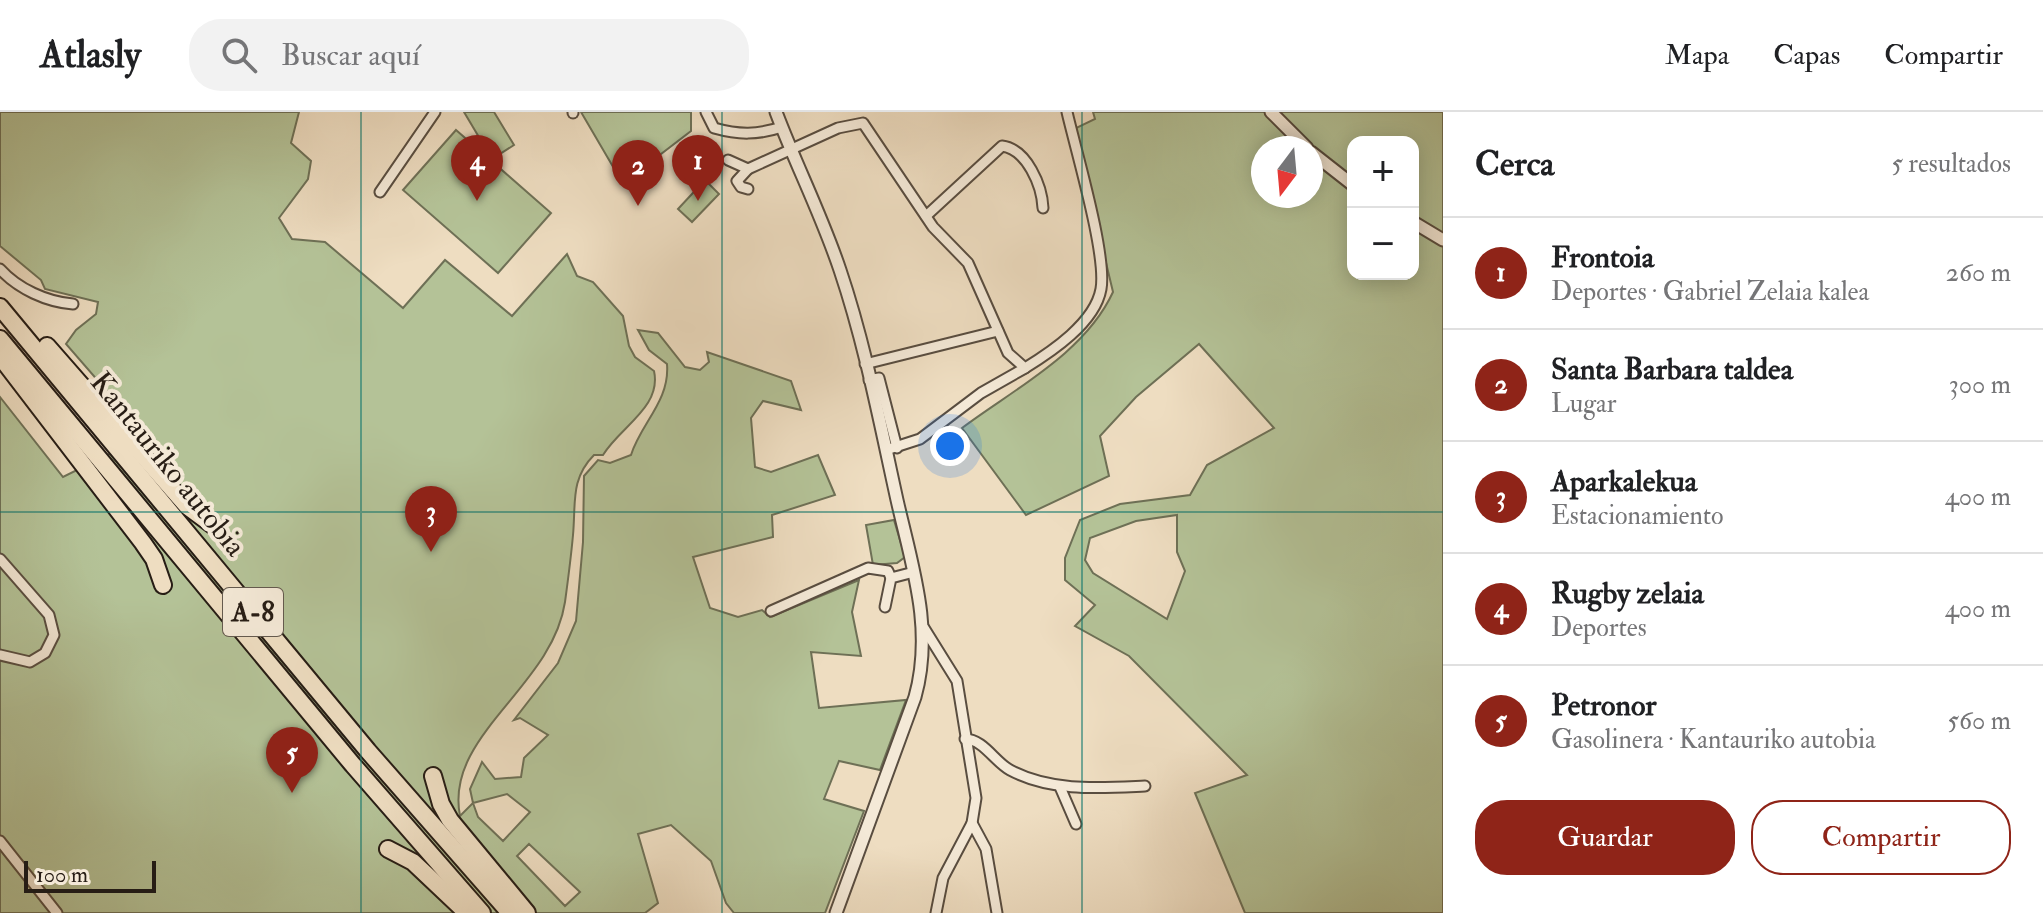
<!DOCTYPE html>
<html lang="es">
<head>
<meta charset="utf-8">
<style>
	:root { --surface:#fff; --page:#f2f2f2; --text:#202124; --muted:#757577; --line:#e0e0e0; --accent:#8f2418 }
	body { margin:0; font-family:"IM FELL Double Pica",serif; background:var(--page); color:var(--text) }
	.controls { position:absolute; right:24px; top:24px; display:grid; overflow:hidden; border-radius:16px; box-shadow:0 4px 20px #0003 }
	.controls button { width:72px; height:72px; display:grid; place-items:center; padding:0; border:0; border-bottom:2px solid var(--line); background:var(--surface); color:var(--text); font:40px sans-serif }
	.compass { position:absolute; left:1251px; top:24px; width:72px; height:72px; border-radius:50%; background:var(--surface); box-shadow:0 4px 20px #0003; rotate:196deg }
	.scale { position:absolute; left:24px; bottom:20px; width:132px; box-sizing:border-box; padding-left:8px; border:4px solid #271d15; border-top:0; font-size:22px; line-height:28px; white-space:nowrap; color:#271d15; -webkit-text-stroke:6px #f4e9d7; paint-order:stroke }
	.you { position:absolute; left:950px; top:334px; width:28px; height:28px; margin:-20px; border:6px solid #fff; border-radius:50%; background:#1a73e8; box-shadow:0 0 0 12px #1a73e833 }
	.badge { display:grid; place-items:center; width:52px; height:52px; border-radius:50%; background:var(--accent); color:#fff; font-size:26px; font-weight:700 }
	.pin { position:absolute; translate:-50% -66px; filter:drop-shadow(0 2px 4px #0008) }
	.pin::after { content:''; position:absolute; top:42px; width:28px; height:24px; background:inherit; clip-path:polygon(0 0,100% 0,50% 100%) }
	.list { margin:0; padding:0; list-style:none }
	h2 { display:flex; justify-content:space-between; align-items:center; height:104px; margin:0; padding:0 32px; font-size:34px }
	h2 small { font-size:26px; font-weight:400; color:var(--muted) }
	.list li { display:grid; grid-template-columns:52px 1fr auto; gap:24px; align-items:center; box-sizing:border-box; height:112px; padding:0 32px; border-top:2px solid var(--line) }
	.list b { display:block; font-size:30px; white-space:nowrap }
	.list p { margin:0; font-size:26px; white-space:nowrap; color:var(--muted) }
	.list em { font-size:26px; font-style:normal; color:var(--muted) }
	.actions { display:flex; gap:16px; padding:24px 32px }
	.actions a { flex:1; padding:18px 0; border:2px solid var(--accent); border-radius:32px; text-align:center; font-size:28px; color:var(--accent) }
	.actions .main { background:var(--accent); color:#fff }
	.icon { flex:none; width:44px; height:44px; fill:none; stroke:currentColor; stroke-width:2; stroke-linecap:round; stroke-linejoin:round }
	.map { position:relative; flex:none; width:1443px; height:801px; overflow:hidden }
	header { display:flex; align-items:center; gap:48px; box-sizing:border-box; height:112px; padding:0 40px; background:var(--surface); border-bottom:2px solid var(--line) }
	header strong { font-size:38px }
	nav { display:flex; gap:44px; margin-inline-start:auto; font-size:28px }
	.search { width:560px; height:72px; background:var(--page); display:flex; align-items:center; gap:20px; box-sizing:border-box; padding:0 28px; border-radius:32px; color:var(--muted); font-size:30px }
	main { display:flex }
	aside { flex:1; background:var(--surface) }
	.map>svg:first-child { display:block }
</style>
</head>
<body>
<header>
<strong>Atlasly</strong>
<div class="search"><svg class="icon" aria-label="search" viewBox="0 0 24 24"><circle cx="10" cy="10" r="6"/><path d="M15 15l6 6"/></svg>Buscar aquí</div>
<nav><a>Mapa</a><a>Capas</a><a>Compartir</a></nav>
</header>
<main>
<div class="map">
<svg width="1443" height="801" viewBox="0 0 1443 801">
	<rect width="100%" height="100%" fill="#eeddc1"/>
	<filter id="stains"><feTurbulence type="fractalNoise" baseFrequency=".0025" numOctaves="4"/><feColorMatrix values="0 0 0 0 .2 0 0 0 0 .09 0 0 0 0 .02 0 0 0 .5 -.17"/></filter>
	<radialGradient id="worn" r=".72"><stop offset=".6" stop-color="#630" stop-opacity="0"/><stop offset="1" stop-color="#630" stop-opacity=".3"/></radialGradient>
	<g fill="#b4c297" stroke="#6e7056" stroke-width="2" fill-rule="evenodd">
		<path d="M0,0H299L291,31L311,49L308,67L279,106L292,127L325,130L403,196L445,148L512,204L567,142L577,164L593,170L623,204L629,234L635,245L654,259C662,295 620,315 603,343H594C570,367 576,392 573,423C571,445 568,468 565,490C552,576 444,623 460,704L473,691L470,677L482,650L495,667L521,665L524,646L548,623L520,606L514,608L558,551L576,509L583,430L584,364L598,348L610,351L631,343C641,311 670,289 667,252L649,238L638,218L658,221L685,255L700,258L709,250L707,240L791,269L801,298L763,289L751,306L755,355L771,360L818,343L835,383L772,403L773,425L693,445L710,496L738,505L762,498L770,505L859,468L852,500L861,544L811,540L819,596L906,588L880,658L839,649L824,687L864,699L825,801H734L726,791L711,749L671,713L638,722L658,791L645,801H0V285L63,365L146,324L66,232L76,218L96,202L98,190L45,177L41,168L0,134ZM507,682L530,700L503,729L478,705L473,691ZM529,732L580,780L565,794L517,744Z"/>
		<polygon points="464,0 494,0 514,33 492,47"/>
		<polygon points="581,0 691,0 691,19 627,68 619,65"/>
		<path d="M1093,0H1443V801H1245L1195,681L1247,663L1129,544L1075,514L1095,493L1065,468V446L1080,408L1120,392L1190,383L1207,353L1274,316L1199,232L1136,285L1100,324L1109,364L1026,403L962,316C1014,277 1085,241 1113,180L1074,17L1095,7ZM1353,30H1413V162H1353ZM1263,36H1311V84H1263ZM1177,403V440L1185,459L1167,507L1093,461L1085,448L1090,426L1136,409Z"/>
		<polygon points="456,18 551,101 498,161 403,78"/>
		<polygon points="705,68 719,82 692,110 678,97"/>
		<polygon points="894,408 905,445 897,451 873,453 866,413"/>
	</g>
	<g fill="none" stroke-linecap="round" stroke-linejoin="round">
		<g stroke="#594d40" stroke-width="13">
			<g id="minor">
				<polyline points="573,0 573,1"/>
				<path d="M706,0L714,16C739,23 757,23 782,15"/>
				<path d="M728,48L748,57L838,16L863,11L933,115L968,151L1008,241L1025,256C1051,240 1095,211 1101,177C1107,143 1076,39 1067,0"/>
				<polyline points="748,57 737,69 741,75 748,77"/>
				<polyline points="380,80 435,0"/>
				<path d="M926,104L1002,34C1027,37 1042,74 1043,96"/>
				<path d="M0,157C18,177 47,190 73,192"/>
				<polyline points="865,252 998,219"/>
				<polyline points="869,268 879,266 897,336"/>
				<polyline points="886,338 920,327 981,281 1025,256"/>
				<polyline points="0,447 49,503 54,523 45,541 30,550 0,543"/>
				<polyline points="885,495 891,466 914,460"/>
				<polyline points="771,499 868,456 888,459 891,466"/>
				<polyline points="924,516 957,569 976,686 972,711 943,766 936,801"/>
				<path d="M965,627C983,627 995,650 1010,658C1051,680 1100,676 1145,674"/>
				<polyline points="1060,675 1076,712"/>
				<polyline points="972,711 986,737 997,801"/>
				<polyline points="0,729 57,801"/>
			</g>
		</g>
		<g stroke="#594d40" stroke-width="15">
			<g id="tertiary">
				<path d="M776,0C796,53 822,104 840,158C865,232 880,311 897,388C912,454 934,517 915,585L836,801"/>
				<polyline points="1271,0 1307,36"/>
				<polyline points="1311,40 1353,73"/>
				<polyline points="1413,110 1443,128"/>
			</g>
		</g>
		<g stroke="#271d15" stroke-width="20">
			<g id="motorway">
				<polyline points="0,195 368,639 510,801"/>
				<polyline points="0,227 353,653 482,801"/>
				<polyline points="47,234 187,394 214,414"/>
				<polyline points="0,244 143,431 154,447 163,473"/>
				<polyline points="433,664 441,692 450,708 527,801"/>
				<polyline points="388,737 413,750 467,801"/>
			</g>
		</g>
		<use href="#minor" stroke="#f4e9d7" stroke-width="9"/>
		<use href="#tertiary" stroke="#f4e9d7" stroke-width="11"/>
		<use href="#motorway" stroke="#eeddc1" stroke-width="16"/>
	</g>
	<path fill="none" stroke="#0f766e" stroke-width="2" stroke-opacity="0.55" d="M361,0V801M722,0V801M1082,0V801M0,400H1443"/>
	<g text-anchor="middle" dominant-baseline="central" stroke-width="8" stroke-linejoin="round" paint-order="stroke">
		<rect fill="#f4e9d7" stroke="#645a4f" stroke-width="2" x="223" y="476" width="60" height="48" rx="6"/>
		<g font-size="28" font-weight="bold" fill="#271d15">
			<text x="253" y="500">A-8</text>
		</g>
		<g font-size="30" fill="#271d15" stroke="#f4e9d7">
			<text transform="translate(168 352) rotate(51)">Kantauriko autobia</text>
		</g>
	</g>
	<rect width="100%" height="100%" filter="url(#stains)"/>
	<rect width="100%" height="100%" fill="url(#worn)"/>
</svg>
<div class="controls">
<button>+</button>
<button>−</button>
</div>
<svg class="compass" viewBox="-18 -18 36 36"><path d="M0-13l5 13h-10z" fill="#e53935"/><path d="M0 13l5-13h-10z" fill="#757577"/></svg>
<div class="scale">100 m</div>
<div class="you"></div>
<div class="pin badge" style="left:698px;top:89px">1</div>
<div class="pin badge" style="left:638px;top:94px">2</div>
<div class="pin badge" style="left:431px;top:440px">3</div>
<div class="pin badge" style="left:477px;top:89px">4</div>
<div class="pin badge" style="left:292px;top:681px">5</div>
</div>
<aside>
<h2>Cerca<small>5 resultados</small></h2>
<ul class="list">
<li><span class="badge">1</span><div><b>Frontoia</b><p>Deportes · Gabriel Zelaia kalea</p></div><em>260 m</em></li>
<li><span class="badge">2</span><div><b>Santa Barbara taldea</b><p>Lugar</p></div><em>300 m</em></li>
<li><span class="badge">3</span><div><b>Aparkalekua</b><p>Estacionamiento</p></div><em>400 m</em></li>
<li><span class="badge">4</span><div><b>Rugby zelaia</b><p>Deportes</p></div><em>400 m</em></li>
<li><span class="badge">5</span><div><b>Petronor</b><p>Gasolinera · Kantauriko autobia</p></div><em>560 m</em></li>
</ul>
<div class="actions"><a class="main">Guardar</a><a>Compartir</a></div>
</aside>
</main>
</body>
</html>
